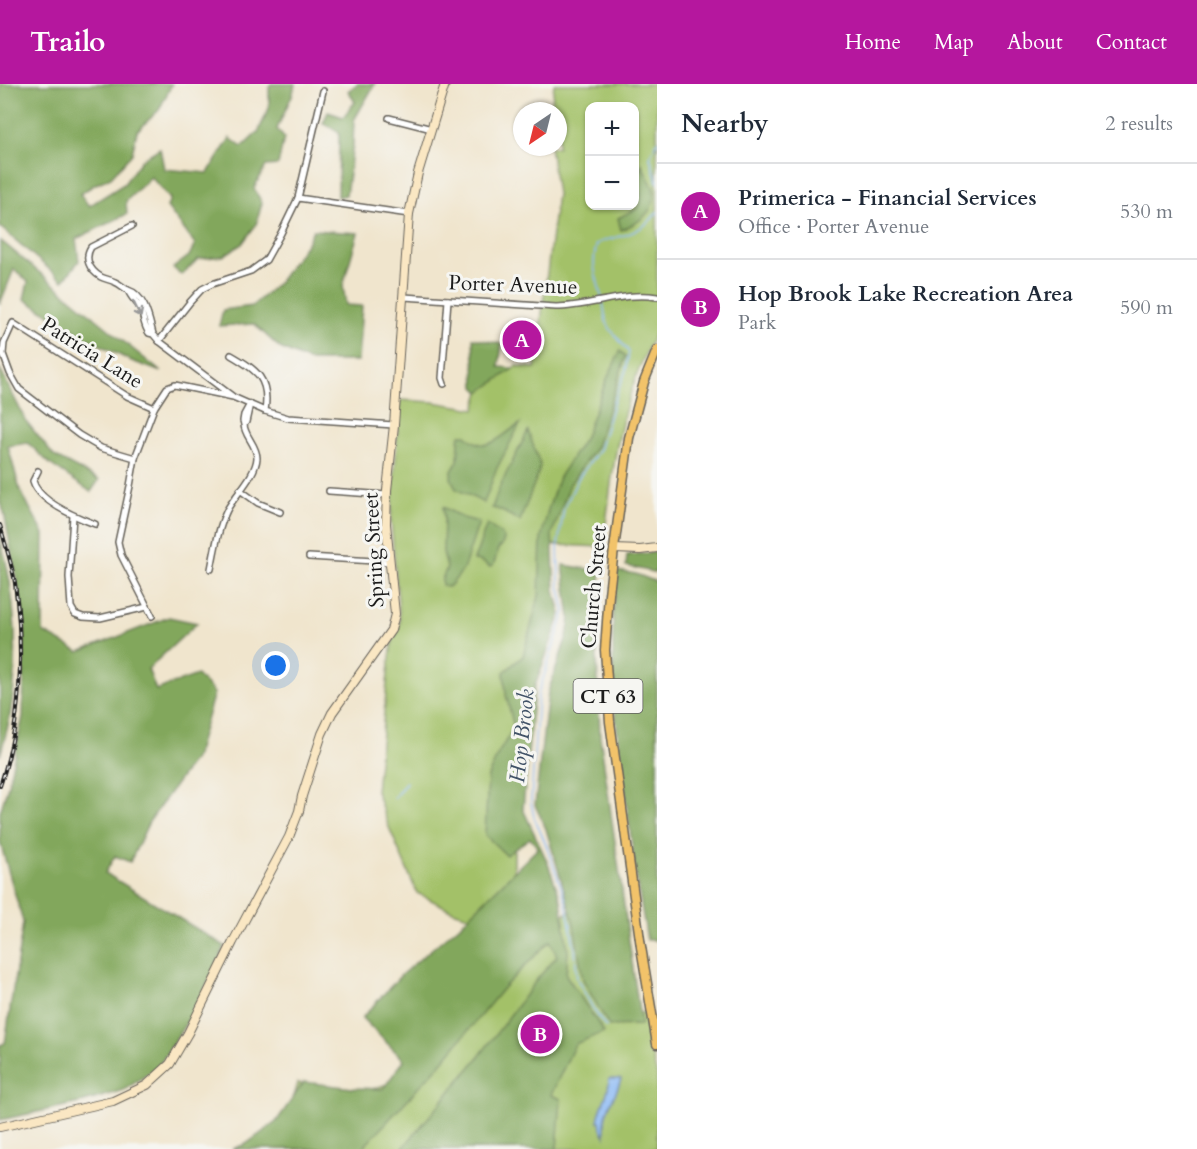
<!DOCTYPE html>
<html lang="en">
<head>
<meta charset="utf-8">
<style>
	:root { --surface:#fff; --page:#f2f2f3; --text:#1f2937; --muted:#747a83; --line:#e0e1e3; --accent:#b5179e }
	body { margin:0; font-family:Cardo,serif; background:var(--page); color:var(--text) }
	.controls { position:absolute; right:18px; top:18px; display:grid; overflow:hidden; border-radius:12px; box-shadow:0 2px 4px #0004 }
	.controls button { width:54px; height:54px; display:grid; place-items:center; padding:0; border:0; border-bottom:2px solid var(--line); background:var(--surface); color:var(--text); font:30px sans-serif }
	.compass { position:absolute; left:513px; top:18px; width:54px; height:54px; border-radius:50%; background:var(--surface); box-shadow:0 2px 4px #0004; rotate:215deg }
	.you { position:absolute; left:276px; top:582px; width:21px; height:21px; margin:-15px; border:4px solid #fff; border-radius:50%; background:#1a73e8; box-shadow:0 0 0 9px #1a73e833 }
	.badge { display:grid; place-items:center; width:39px; height:39px; border-radius:50%; background:var(--accent); color:#fff; font-size:20px; font-weight:700 }
	.pin { position:absolute; translate:-50% -50%; border:3px solid #fff; box-shadow:0 2px 6px #0006 }
	.list { margin:0; padding:0; list-style:none }
	h2 { display:flex; justify-content:space-between; align-items:center; height:78px; margin:0; padding:0 24px; font-size:26px }
	h2 small { font-size:20px; font-weight:400; color:var(--muted) }
	.list li { display:grid; grid-template-columns:39px 1fr auto; gap:18px; align-items:center; box-sizing:border-box; height:96px; padding:0 24px; border-top:2px solid var(--line) }
	.list b { display:block; font-size:22px; white-space:nowrap }
	.list p { margin:0; font-size:20px; white-space:nowrap; color:var(--muted) }
	.list em { font-size:20px; font-style:normal; color:var(--muted) }
	.map { position:relative; flex:none; width:657px; height:1065px; overflow:hidden }
	header { display:flex; align-items:center; gap:36px; box-sizing:border-box; height:84px; padding:0 30px; background:var(--accent); color:#fff }
	header strong { font-size:28px }
	nav { display:flex; gap:33px; margin-inline-start:auto; font-size:21px }
	main { display:flex }
	aside { flex:1; background:var(--surface) }
	.map>svg:first-child { display:block }
</style>
</head>
<body>
<header>
<strong>Trailo</strong>
<nav><a>Home</a><a>Map</a><a>About</a><a>Contact</a></nav>
</header>
<main>
<div class="map">
<svg width="657" height="1065" viewBox="0 0 657 1065">
	<rect width="100%" height="100%" fill="#f6f6f2"/>
	<filter id="ink" filterUnits="userSpaceOnUse"><feTurbulence type="fractalNoise" baseFrequency=".0167" numOctaves="2"/><feDisplacementMap in="SourceGraphic" scale="12" xChannelSelector="R" yChannelSelector="G"/><feConvolveMatrix kernelMatrix="1 2 1 2 8 2 1 2 1" color-interpolation-filters="sRGB"/></filter>
	<filter id="wash" filterUnits="userSpaceOnUse"><feTurbulence type="fractalNoise" baseFrequency=".008" numOctaves="4" result="noise"/><feDisplacementMap in="SourceGraphic" scale="24" xChannelSelector="R" yChannelSelector="G"/><feGaussianBlur stdDeviation="1.35" result="paint"/><feColorMatrix in="noise" values="0 0 0 0 0 0 0 0 0 0 0 0 0 0 0 0 0 1.4 0 .05"/><feComposite in="paint" operator="in"/></filter>
	<g filter="url(#wash)">
		<rect width="100%" height="100%" fill="#f0e5cd"/>
		<g fill="#a3c168" stroke="#606e42" stroke-width="1.5" fill-rule="evenodd">
			<path d="M554,0H657V245C640,279 626,316 619,353C611,389 608,427 603,463L553,461L514,761V815L471,833L453,827L417,809L388,741L376,707L389,580L392,560L400,539L391,437L400,316L433,318L475,325L480,308L516,282L535,284L557,110L550,63H558V27H551ZM590,22H634V122H590Z"/>
			<polygon points="579,820 605,933 645,928 650,963 657,992 657,1065 278,1065 298,999 355,1011 387,1000 541,847"/>
		</g>
		<g fill="#82a75c" stroke="#4f623c" stroke-width="1.5">
			<polygon points="0,0 172,0 159,26 137,47 132,70 111,93 94,101 80,110 89,122 124,100 142,75 160,64 164,85 208,89 230,54 242,63 258,48 269,24 269,2 271,0 295,0 293,9 277,45 284,54 278,81 266,82 254,104 262,119 256,141 242,160 223,172 198,175 182,191 173,184 189,172 195,160 167,123 170,115 151,93 126,117 127,130 76,155 79,177 63,197 0,143"/>
			<polygon points="357,0 375,0 354,36 353,61 346,111 338,113 339,48 323,39 328,28 343,33 355,18 348,7"/>
			<path d="M642,80C645,89 651,97 654,106C657,128 637,140 621,146L618,134L636,125L638,122L640,111L636,92Z"/>
			<polygon points="313,146 358,149 343,201 346,221 362,222 358,277 309,277 280,264 254,240 219,242 223,226 252,222 278,199 307,159"/>
			<polygon points="0,156 161,288 129,276 85,253 24,215 28,198 14,185 0,220"/>
			<polygon points="473,254 502,260 499,283 514,284 480,308 475,303"/>
			<polygon points="620,267 626,272 596,363 570,400 552,450 555,507 561,530 534,605 523,725 547,777 561,816 568,868 566,891 604,948 575,960 551,1011 561,1015 557,1065 402,1065 478,974 538,894 557,872 550,857 505,902 443,977 362,1065 232,1065 246,1060 276,1038 304,998 353,1004 383,1005 404,976 362,934 402,890 459,842 538,764 530,754 506,771 485,751 488,692 499,668 514,643 506,611 504,588 523,572 539,512 541,454 548,426 559,393 584,355 606,297"/>
			<polygon points="0,285 26,337 54,372 99,396 91,408 50,380 28,359 8,362 20,406 44,450 43,548 79,568 169,533 197,539 148,585 156,606 197,591 214,609 196,672 149,738 130,778 115,772 105,789 225,862 197,922 158,983 124,1006 84,1018 0,1036 0,961 5,959 23,838 0,758 0,728 7,705 23,633 25,540 4,428 0,418"/>
			<path d="M520,340L496,386L484,419L456,405L451,394L452,387L458,377L459,357L460,351H466C488,373 500,351 520,340Z"/>
			<polygon points="528,347 540,380 539,387 520,437 500,426 492,424 500,402"/>
			<polygon points="443,423 463,434 479,438 463,486 450,502 446,503 442,501 442,495 447,484 443,468 444,435"/>
			<polygon points="487,440 502,451 504,455 502,461 498,465 494,480 490,483 480,477 474,476"/>
			<path d="M0,455C16,508 20,577 10,631C8,645 3,659 0,672Z"/>
			<polygon points="657,468 657,489 626,482 627,471"/>
			<polygon points="563,481 601,487 596,545 600,652 641,941 609,942 583,896 573,836 546,745 535,721 548,608 567,552 570,534"/>
			<polygon points="617,487 636,490 657,498 657,857 654,856 647,856 635,785 613,613 613,531"/>
		</g>
		<path fill="#8ab9f5" stroke="#536a88" stroke-width="1.5" d="M609,995H621C618,1007 611,1016 607,1028C604,1036 605,1044 605,1052L601,1045L600,1037H598C600,1021 610,1010 609,995Z"/>
		<g fill="none" stroke-linecap="round" stroke-linejoin="round">
			<g stroke="#8ab9f5" stroke-width="1.5">
				<polyline points="657,57 650,73 657,98"/>
				<path d="M602,215C597,192 590,184 597,160C605,155 612,155 621,152C635,149 649,140 657,128"/>
				<polyline points="603,219 606,237 611,246 629,268 626,286 614,317 599,366 579,393 564,424 558,460 559,501 565,527 538,610 531,718 534,733 545,758 565,814 575,865 577,895 594,926 606,943"/>
				<polyline points="394,714 406,698"/>
			</g>
		</g>
	</g>
	<g filter="url(#ink)">
		<g fill="none" stroke-linecap="round" stroke-linejoin="round">
			<g stroke="#66625a" stroke-width="8">
				<g id="street">
					<polyline points="389,34 432,45"/>
					<polyline points="298,114 409,130"/>
					<path d="M128,206C124,204 120,200 115,198C111,196 105,195 101,193C89,186 84,174 91,163L132,142"/>
					<path d="M404,213L556,223C590,223 625,207 657,213"/>
					<path d="M153,250C149,235 145,211 128,206C131,214 136,217 140,224C144,232 143,241 149,249L153,250L159,257L232,312"/>
					<polyline points="159,257 190,218 202,205 212,200 251,187 266,176 281,149 298,114 323,7"/>
					<path d="M231,271C257,286 270,295 265,327"/>
					<polyline points="444,300 442,294 448,216"/>
					<polygon points="250,320 246,338 244,340 243,337 244,331"/>
					<polyline points="135,374 101,364 79,351 19,305 10,289 3,270 4,259 13,239 127,312 154,324"/>
					<path d="M38,387L33,397C39,418 76,433 95,440"/>
					<polyline points="240,406 258,419 280,428"/>
					<polyline points="329,407 387,411"/>
					<polyline points="73,432 69,493 71,523 75,530 83,533 100,534 147,523"/>
					<polyline points="309,473 390,478"/>
					<path d="M211,485C215,465 218,445 227,426C235,411 256,391 257,374C257,361 244,352 244,340"/>
					<polyline points="152,532 121,471 118,458 130,402 135,374 154,324 167,304 175,301 233,313 265,327 288,334 394,341"/>
				</g>
			</g>
			<g stroke="#66625a" stroke-width="10">
				<g id="secondary">
					<polyline points="614,465 640,466 657,464"/>
					<polyline points="0,1043 113,1017 147,1001 170,980 188,949 233,858 289,753 299,727 302,712 322,650 332,629 391,546 395,530 386,440 387,406 394,341 409,130 418,89 445,0"/>
				</g>
			</g>
			<g stroke="#66625a" stroke-width="11">
				<polyline id="primary" points="657,266 644,298 629,354 614,465 609,510 605,566 610,638 641,863 657,960"/>
			</g>
			<use href="#street" stroke="#fff" stroke-width="5"/>
			<use href="#secondary" stroke="#fae7c3" stroke-width="8"/>
			<use href="#primary" stroke="#f2c36a" stroke-width="8"/>
			<g stroke="#1c1c1c" stroke-width="4">
				<path id="rail" d="M0,441C5,460 12,480 15,499C24,567 22,637 0,702"/>
			</g>
			<use href="#rail" stroke="#f6f6f2" stroke-width="1.5" stroke-dasharray="4.5" stroke-linecap="butt"/>
		</g>
		<defs><path id="oneway-shaft" d="M-6 0H5M1.5-3L5.5 0L1.5 3" fill="none" stroke-width="1.6" stroke-linecap="round" stroke-linejoin="round" transform="scale(1.5)"/></defs>
		<use stroke="#999" href="#oneway-shaft" transform="translate(137 225) rotate(64)"/>
	</g>
	<g text-anchor="middle" dominant-baseline="central" stroke-width="6" stroke-linejoin="round" paint-order="stroke">
		<rect fill="#f6f6f2" stroke="#5d5d5c" stroke-width="1.5" x="573.5" y="595" width="69" height="34" rx="4.5"/>
		<g font-size="20" font-weight="bold" fill="#1c1c1c">
			<text x="608" y="612">CT 63</text>
		</g>
		<g font-size="21" fill="#1c1c1c" stroke="#f6f6f2">
			<text transform="translate(513 201) rotate(2)">Porter Avenue</text>
			<text transform="translate(92 269) rotate(32)">Patricia Lane</text>
			<text transform="translate(374 466) rotate(-93)">Spring Street</text>
			<text transform="translate(594 503) rotate(-85)">Church Street</text>
		</g>
		<g font-size="22" font-style="italic" fill="#425368" stroke="#f6f6f2">
			<text transform="translate(522 652) rotate(-84)">Hop Brook</text>
		</g>
	</g>
</svg>
<div class="controls">
<button>+</button>
<button>−</button>
</div>
<svg class="compass" viewBox="-18 -18 36 36"><path d="M0-13l5 13h-10z" fill="#e53935"/><path d="M0 13l5-13h-10z" fill="#747a83"/></svg>
<div class="you"></div>
<div class="pin badge" style="left:522px;top:256px">A</div>
<div class="pin badge" style="left:540px;top:950px">B</div>
</div>
<aside>
<h2>Nearby<small>2 results</small></h2>
<ul class="list">
<li><span class="badge">A</span><div><b>Primerica - Financial Services</b><p>Office · Porter Avenue</p></div><em>530 m</em></li>
<li><span class="badge">B</span><div><b>Hop Brook Lake Recreation Area</b><p>Park</p></div><em>590 m</em></li>
</ul>
</aside>
</main>
</body>
</html>
